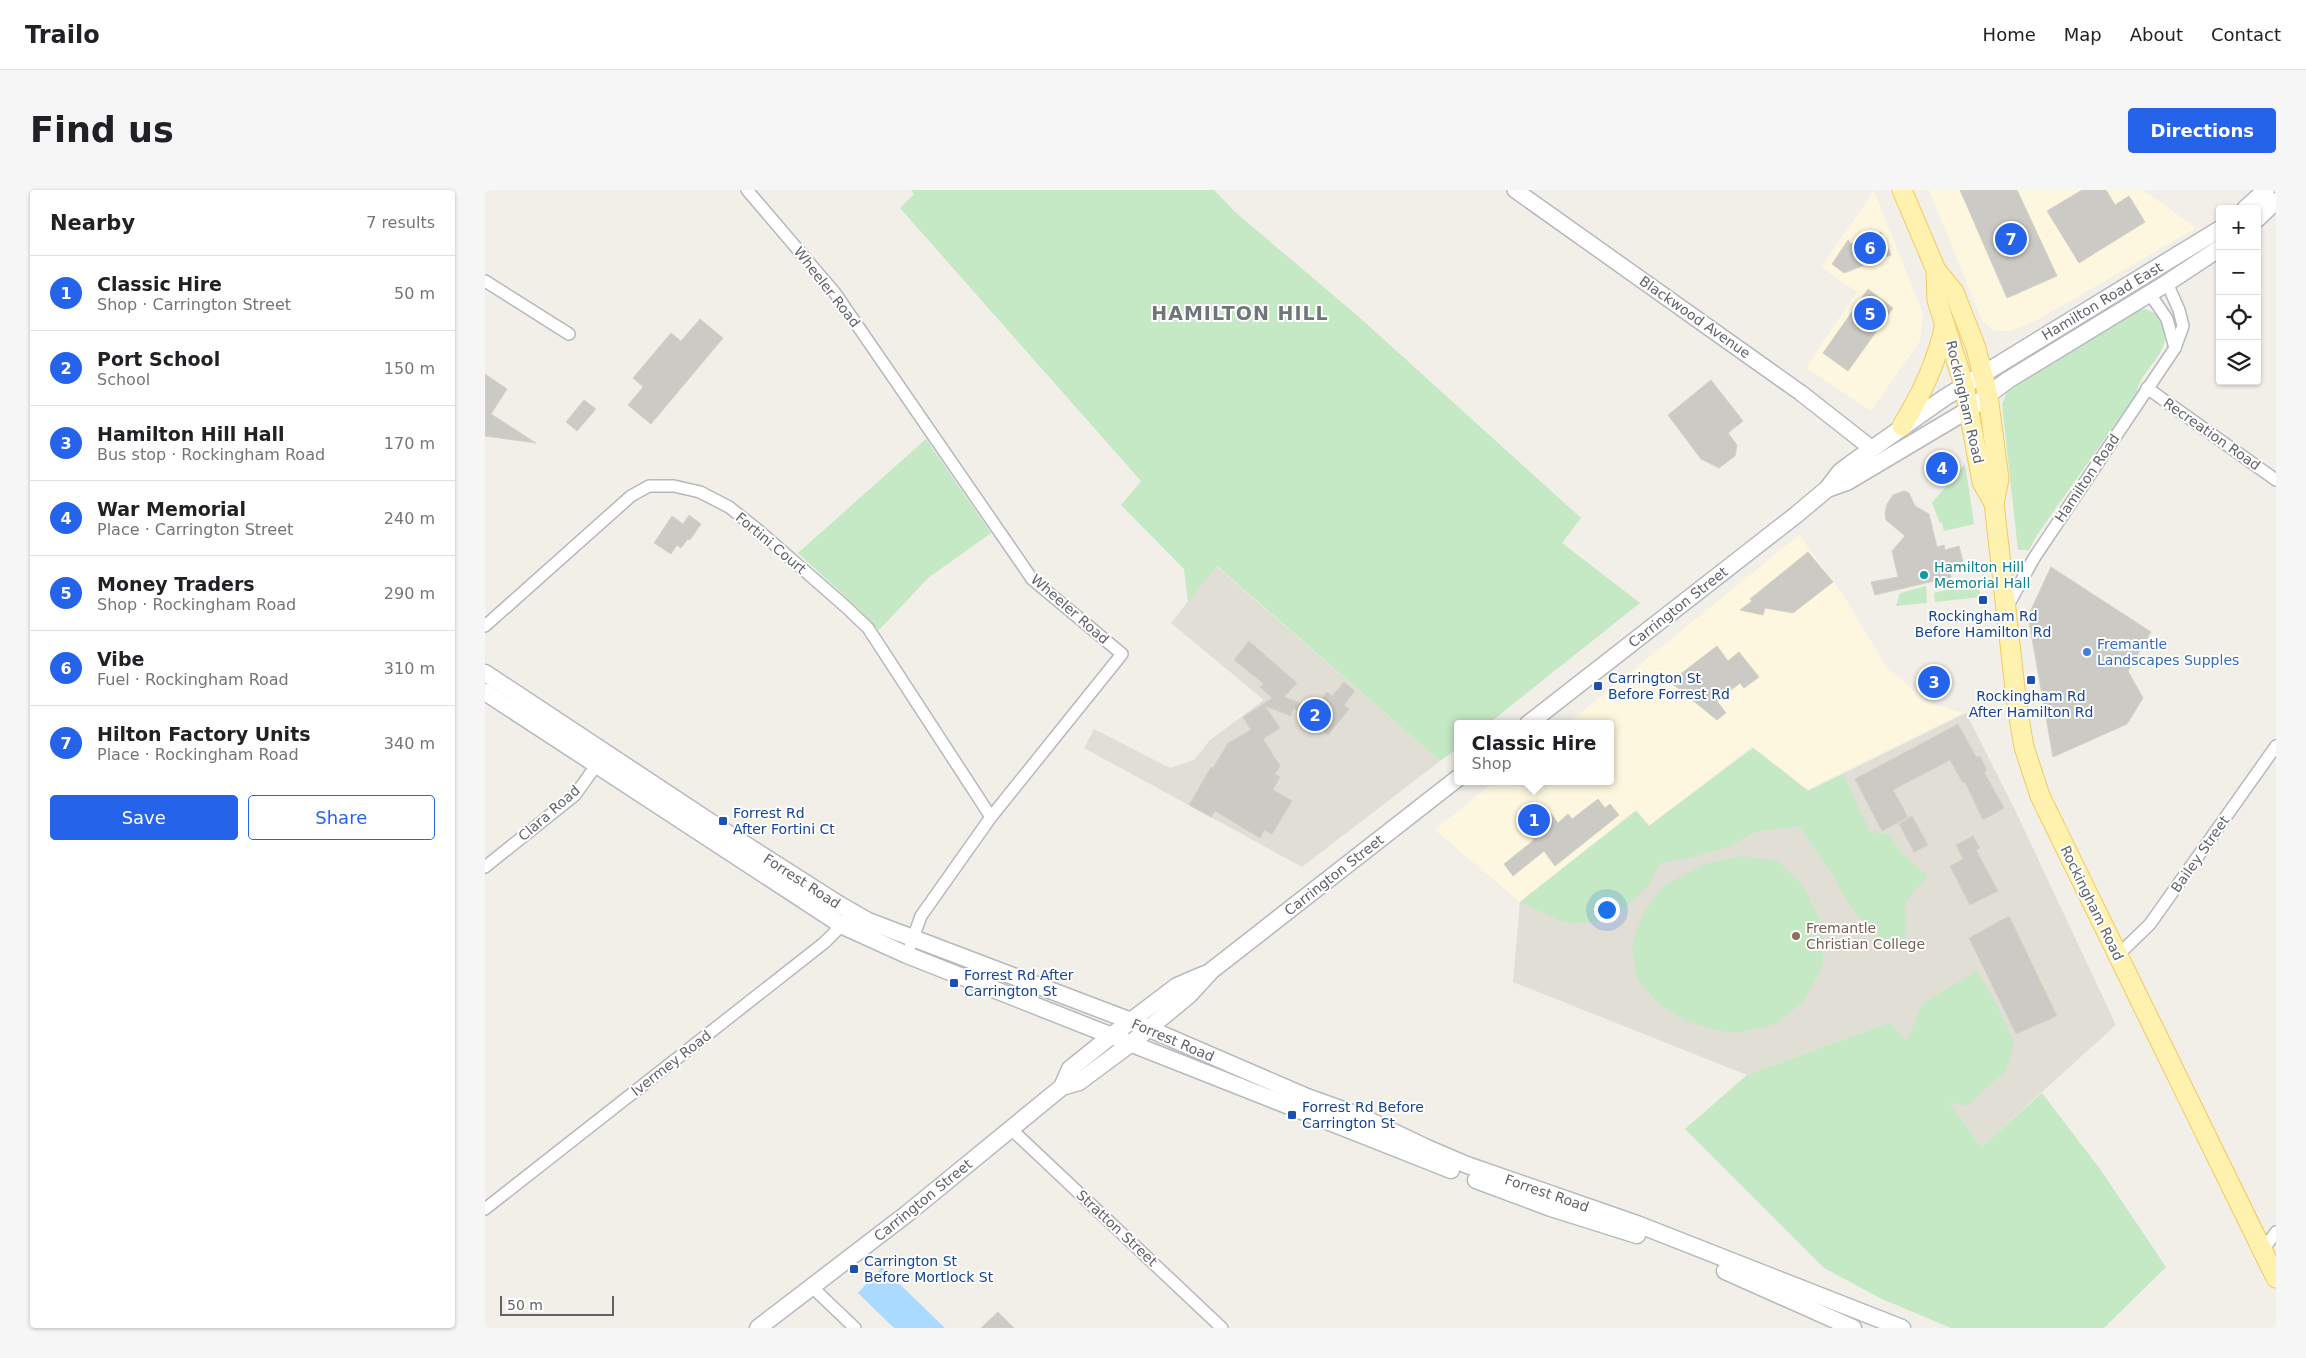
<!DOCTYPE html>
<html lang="en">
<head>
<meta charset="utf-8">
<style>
	:root { --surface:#fff; --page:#f6f6f6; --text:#202124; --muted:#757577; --line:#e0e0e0; --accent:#2563eb }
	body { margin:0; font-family:"DejaVu Sans",sans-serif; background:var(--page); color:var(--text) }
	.controls { position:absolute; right:15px; top:15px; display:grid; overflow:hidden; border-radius:5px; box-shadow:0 1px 4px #0004 }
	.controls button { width:45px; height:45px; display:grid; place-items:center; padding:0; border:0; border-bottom:1px solid var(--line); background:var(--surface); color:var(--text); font:25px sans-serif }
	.scale { position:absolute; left:15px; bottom:12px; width:114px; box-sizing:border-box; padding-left:5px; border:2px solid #5f6368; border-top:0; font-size:14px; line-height:18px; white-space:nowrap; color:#5f6368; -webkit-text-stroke:4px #fff; paint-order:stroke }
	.you { position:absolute; left:1121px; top:719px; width:18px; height:18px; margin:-12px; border:4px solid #fff; border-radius:50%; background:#1a73e8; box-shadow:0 0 0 8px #1a73e833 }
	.badge { display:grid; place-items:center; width:32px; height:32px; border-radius:50%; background:var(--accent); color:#fff; font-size:16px; font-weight:700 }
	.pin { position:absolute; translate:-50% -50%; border:2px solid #fff; box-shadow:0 1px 5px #0006 }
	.popup { position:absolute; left:969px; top:530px; width:160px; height:65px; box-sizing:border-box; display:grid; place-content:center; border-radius:5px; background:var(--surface); filter:drop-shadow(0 1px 4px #0005); font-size:16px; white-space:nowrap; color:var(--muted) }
	.popup b { font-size:19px; color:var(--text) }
	.popup::after { content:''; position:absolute; left:50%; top:100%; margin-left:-10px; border:10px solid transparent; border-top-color:var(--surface) }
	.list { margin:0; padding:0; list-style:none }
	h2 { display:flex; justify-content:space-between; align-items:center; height:65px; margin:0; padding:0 20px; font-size:21px }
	h2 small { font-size:16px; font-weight:400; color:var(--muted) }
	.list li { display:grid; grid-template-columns:32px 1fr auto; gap:15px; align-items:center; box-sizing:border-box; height:75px; padding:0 20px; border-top:1px solid var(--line) }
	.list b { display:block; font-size:19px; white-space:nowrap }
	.list p { margin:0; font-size:16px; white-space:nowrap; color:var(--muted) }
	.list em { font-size:16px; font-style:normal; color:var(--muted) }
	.actions { display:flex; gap:10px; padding:15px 20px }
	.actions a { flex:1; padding:11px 0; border:1px solid var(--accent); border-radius:5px; text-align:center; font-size:18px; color:var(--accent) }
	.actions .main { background:var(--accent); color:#fff }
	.icon { flex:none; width:28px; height:28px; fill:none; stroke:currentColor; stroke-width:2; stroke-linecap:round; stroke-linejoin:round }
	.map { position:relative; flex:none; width:1791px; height:1138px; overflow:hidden; border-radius:5px }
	header { display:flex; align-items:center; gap:30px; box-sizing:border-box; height:70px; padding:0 25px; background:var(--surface); border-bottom:1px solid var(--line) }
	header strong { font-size:24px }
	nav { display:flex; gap:28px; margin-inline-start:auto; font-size:18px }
	.intro { display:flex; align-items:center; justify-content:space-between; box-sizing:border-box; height:120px; padding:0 30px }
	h1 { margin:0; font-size:35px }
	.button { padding:12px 22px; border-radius:5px; background:var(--accent); color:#fff; font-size:18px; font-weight:700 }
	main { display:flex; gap:30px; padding:0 30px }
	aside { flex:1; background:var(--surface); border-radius:5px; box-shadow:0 1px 4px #0004 }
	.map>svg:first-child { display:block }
</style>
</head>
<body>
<header>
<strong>Trailo</strong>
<nav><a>Home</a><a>Map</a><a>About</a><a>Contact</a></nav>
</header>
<div class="intro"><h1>Find us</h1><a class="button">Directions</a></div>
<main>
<aside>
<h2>Nearby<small>7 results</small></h2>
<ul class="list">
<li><span class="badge">1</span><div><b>Classic Hire</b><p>Shop · Carrington Street</p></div><em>50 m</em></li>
<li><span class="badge">2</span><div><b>Port School</b><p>School</p></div><em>150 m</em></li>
<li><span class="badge">3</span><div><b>Hamilton Hill Hall</b><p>Bus stop · Rockingham Road</p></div><em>170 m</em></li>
<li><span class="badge">4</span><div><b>War Memorial</b><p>Place · Carrington Street</p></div><em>240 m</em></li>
<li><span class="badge">5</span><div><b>Money Traders</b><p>Shop · Rockingham Road</p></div><em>290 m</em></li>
<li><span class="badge">6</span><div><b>Vibe</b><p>Fuel · Rockingham Road</p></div><em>310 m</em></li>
<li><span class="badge">7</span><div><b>Hilton Factory Units</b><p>Place · Rockingham Road</p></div><em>340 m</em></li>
</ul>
<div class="actions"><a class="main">Save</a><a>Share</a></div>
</aside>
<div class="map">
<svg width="1791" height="1138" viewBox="0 0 1791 1138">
	<rect width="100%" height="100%" fill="#f1efe8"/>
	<g fill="#fef7e0">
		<polygon points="1444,0 1658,0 1711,38 1554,129 1526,141 1509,141 1497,131"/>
		<polygon points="1389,1 1438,124 1435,151 1386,221 1322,178 1325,171 1372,102 1336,77"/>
		<polygon points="1314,345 1360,408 1401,476 1441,512 1478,523 1323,599 1267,556 1165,635 1151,619 1035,712 950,640 1010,591 1125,591 1125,534 1082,534"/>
	</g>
	<g fill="#e1ded6">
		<polygon points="731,376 955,571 817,677 599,558 609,539 685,578 709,570 725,550 779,510 686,433"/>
		<polygon points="1481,523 1529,618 1631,835 1496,957 1406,832 1262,885 1028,792 1035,712 1151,621 1164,636 1268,558 1323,601"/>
	</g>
	<g fill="#c5e8c5">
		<polygon points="426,0 729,0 750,22 874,127 1096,328 1077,353 1155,413 1003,534 973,534 973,558 955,571 732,376 703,412 699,379 636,315 656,291 415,18 429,4"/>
		<path d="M1660,119C1670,123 1676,125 1679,136C1687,165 1655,178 1652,203L1552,345L1544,360H1533L1517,214L1522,202L1652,121Z"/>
		<polygon points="441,249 506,343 443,388 394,440 373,418 313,363"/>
		<polygon points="1480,274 1489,334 1459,341 1457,333 1455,333 1447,313"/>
		<polygon points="1495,392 1495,407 1450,412 1449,403"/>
		<polygon points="1441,396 1442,413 1411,416 1415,403"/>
		<polygon points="1268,558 1323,601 1358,584 1385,642 1404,644 1417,664 1443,686 1421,711 1420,760 1387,743 1364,714 1347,684 1314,636 1270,642 1245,656 1208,667 1175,673 1162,698 1124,731 1081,733 1035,712 1151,621 1164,636"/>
		<polygon points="1258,666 1293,671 1320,698 1338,737 1338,775 1319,811 1291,834 1253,843 1229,840 1205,832 1176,816 1152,789 1147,757 1157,726 1178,696 1220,674"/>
		<polygon points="1492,781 1512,815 1529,852 1521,880 1483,916 1464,912 1496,957 1557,903 1615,979 1681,1077 1619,1138 1466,1138 1397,1109 1339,1078 1200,939 1262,885 1406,832 1421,852 1438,813"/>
	</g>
	<polygon fill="#aadaff" points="397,1077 460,1138 409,1138 373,1103"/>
	<g fill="#cccac5" stroke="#d6d1c6">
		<polygon points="1475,0 1532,0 1572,86 1522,108"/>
		<polygon points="1597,0 1621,0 1630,15 1644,6 1660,32 1594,73 1562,21"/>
		<polygon points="1396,42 1406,65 1359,83 1347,74 1363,50 1366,54"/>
		<polygon points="1383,99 1408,118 1363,181 1338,163"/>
		<polygon points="215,129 238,148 166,234 143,215 158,197 148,188 186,143 196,151"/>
		<polygon points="0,184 22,199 6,224 51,253 0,246"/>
		<polygon points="1226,190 1258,231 1243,243 1252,255 1250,266 1234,278 1216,269 1183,225"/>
		<polygon points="99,210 111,219 92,241 81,232"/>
		<polygon points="1419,301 1424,303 1430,316 1444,324 1452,357 1459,355 1460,360 1474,356 1480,380 1465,383 1466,387 1390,405 1386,392 1413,387 1407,361 1420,346 1401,330 1400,323 1402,314 1408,305"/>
		<polygon points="204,325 216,334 205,350 203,349 196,358 192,355 186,364 169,353 187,326 198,334"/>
		<polygon points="1323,362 1348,392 1308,423 1280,418 1278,425 1255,420 1267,411 1265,409"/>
		<polygon points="1566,377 1666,442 1643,481 1658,508 1642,534 1568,567 1543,426"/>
		<polygon points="764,451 812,493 799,507 829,518 842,502 847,506 859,492 870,501 859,515 864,519 843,545 809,518 806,526 780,516 795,538 778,549 795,576 790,584 795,587 788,600 807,611 787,644 779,640 775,648 730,621 726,627 704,615 726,577 728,578 743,553 766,540 758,527 787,508 775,497 779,494 749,470"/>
		<polygon points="1232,456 1243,471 1254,462 1274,487 1259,498 1255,493 1232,511 1241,523 1232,530 1185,492"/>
		<polygon points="1473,534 1491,567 1495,566 1502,580 1499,582 1519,618 1498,630 1480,592 1478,593 1465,570 1408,600 1423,627 1397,641 1370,589"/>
		<polygon points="1113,609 1120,618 1125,614 1134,625 1070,676 1059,661 1028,686 1019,674 1049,650 1036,634 1059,615 1073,633 1083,624 1087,629"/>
		<polygon points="1427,626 1443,655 1429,662 1414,634"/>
		<polygon points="1488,646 1495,658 1491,660 1513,701 1485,715 1465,676 1478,669 1471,655"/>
		<polygon points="1524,726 1572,826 1531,844 1484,748"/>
		<polygon points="513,1122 529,1138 496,1138"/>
	</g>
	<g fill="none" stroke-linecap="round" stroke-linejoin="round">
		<g stroke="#b5b8bc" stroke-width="14">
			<g id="minor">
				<polyline points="262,0 350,103 547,389 637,464 506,627 436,726 422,765"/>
				<polyline points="0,91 84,144"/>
				<polyline points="1665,104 1682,129 1690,158"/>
				<polyline points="1662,198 1791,290"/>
				<polyline points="1522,417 1549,368 1690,158 1698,136 1694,120 1682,93"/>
				<polyline points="0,436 146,306 164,296 189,296 215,302 244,317 273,340 361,417 383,438 506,627"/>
				<polyline points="0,677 90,605 115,570"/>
				<polyline points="1632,766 1665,734 1791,556"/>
				<polyline points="526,939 737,1138"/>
				<polyline points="0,1019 339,753 368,724"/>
				<polyline points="1778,1060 1791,1042"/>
				<polyline points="327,1097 370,1138"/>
			</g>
		</g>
		<g stroke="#b5b8bc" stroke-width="18">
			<polyline id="tertiary" points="1030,0 1316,203 1386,258"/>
		</g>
		<g stroke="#b6babf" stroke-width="19">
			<g id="secondary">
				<polyline points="1760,19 1781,0"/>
				<polyline points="1772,29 1791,11"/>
				<polyline points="1342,299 1362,292 1483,220 1523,190 1682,93 1735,58"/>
				<polyline points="0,483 242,643 355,715 383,731 646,831 822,907 875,926 942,958 982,975 1152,1034 1417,1138"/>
				<polyline points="0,502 358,736 422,765 966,980"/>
				<polyline points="1043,534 1311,325 1342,299 1355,282 1364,275 1459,208 1735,39"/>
				<polyline points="577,897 585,879 626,846 692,796 720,784"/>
				<polyline points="991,990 1066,1018 1152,1045"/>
				<polyline points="1240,1081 1368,1138"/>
				<polyline points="273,1138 423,1023 577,897 594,892 645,854 704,805 726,781 973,588"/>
			</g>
		</g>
		<g stroke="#f2c960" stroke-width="21">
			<g id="primary">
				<polyline points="1417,0 1451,80 1469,102 1491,158 1503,206 1514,289 1509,313 1532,516 1539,557 1555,606 1791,1088"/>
				<polyline points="1451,80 1452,110 1479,195 1497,292 1509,313"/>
				<path d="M1417,236C1437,203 1452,172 1460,134"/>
			</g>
		</g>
		<use href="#minor" stroke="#fff" stroke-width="11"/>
		<use href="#tertiary" stroke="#fff" stroke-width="15"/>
		<use href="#secondary" stroke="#fff" stroke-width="16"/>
		<use href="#primary" stroke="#fff2af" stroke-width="19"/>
	</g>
	<circle fill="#0f9aa8" stroke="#fff" stroke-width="2" cx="1439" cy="385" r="5"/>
	<g fill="#1a4fb4" stroke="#fff" stroke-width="2">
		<rect x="1493" y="405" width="10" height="10" rx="2.5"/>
		<rect x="1541" y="485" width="10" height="10" rx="2.5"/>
		<rect x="1108" y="491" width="10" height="10" rx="2.5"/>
		<rect x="233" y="626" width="10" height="10" rx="2.5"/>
		<rect x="464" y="788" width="10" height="10" rx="2.5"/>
		<rect x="802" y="920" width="10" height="10" rx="2.5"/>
		<rect x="364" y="1074" width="10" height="10" rx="2.5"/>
	</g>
	<circle fill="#3f7fe0" stroke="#fff" stroke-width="2" cx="1602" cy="462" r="5"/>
	<circle fill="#8d6e63" stroke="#fff" stroke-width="2" cx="1311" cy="746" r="5"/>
	<g text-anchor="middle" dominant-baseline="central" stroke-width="4" stroke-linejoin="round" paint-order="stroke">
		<g font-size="14" fill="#5f6368" stroke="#fff">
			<text transform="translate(342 97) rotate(52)">Wheeler Road</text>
			<text transform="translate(1617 111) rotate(-31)">Hamilton Road East</text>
			<text transform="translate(1210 127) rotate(35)">Blackwood Avenue</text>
			<text transform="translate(1480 212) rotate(77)">Rockingham Road</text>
			<text transform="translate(1727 244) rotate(35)">Recreation Road</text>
			<text transform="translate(1602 288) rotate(-56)">Hamilton Road</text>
			<text transform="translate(286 353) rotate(40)">Fortini Court</text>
			<text transform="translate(1193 417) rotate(-38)">Carrington Street</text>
			<text transform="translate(585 419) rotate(41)">Wheeler Road</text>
			<text transform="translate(64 623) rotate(-41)">Clara Road</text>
			<text transform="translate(1715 664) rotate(-55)">Bailey Street</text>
			<text transform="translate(849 685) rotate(-38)">Carrington Street</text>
			<text transform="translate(317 691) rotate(33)">Forrest Road</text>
			<text transform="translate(1607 713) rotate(64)">Rockingham Road</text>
			<text transform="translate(688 850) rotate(23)">Forrest Road</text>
			<text transform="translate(186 873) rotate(-38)">Ivermey Road</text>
			<text transform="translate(1062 1003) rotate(19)">Forrest Road</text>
			<text transform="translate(438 1010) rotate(-39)">Carrington Street</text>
			<text transform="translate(632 1038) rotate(43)">Stratton Street</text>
		</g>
		<g font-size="14" fill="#0d838f" stroke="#fff" text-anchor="start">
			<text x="1449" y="377">Hamilton Hill<tspan x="1449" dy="16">Memorial Hall</tspan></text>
		</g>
		<g font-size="14" fill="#164399" stroke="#fff" text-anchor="start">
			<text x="1498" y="426" text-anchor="middle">Rockingham Rd<tspan x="1498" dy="16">Before Hamilton Rd</tspan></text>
			<text x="1123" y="488">Carrington St<tspan x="1123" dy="16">Before Forrest Rd</tspan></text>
			<text x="1546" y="506" text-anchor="middle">Rockingham Rd<tspan x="1546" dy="16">After Hamilton Rd</tspan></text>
			<text x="248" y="623">Forrest Rd<tspan x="248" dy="16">After Fortini Ct</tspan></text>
			<text x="479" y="785">Forrest Rd After<tspan x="479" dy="16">Carrington St</tspan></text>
			<text x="817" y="917">Forrest Rd Before<tspan x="817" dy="16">Carrington St</tspan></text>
			<text x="379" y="1071">Carrington St<tspan x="379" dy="16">Before Mortlock St</tspan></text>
		</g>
		<g font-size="14" fill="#366cbe" stroke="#fff" text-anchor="start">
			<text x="1612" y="454">Fremantle<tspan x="1612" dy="16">Landscapes Supples</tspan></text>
		</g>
		<g font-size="14" fill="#785e54" stroke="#fff" text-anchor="start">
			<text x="1321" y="738">Fremantle<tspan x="1321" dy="16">Christian College</tspan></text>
		</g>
		<g font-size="19" font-weight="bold" letter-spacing="1" fill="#70757a" stroke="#fff">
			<text x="755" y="123">HAMILTON HILL</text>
		</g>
	</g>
</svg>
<div class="controls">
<button>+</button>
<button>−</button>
<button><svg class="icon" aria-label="locate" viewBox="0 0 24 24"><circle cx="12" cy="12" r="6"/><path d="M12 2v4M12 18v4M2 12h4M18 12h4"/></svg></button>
<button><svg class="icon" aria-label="layers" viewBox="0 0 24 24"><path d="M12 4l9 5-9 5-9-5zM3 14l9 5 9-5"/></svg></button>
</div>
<div class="scale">50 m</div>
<div class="you"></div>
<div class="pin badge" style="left:1049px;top:630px">1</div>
<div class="popup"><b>Classic Hire</b>Shop</div>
<div class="pin badge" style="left:830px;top:525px">2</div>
<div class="pin badge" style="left:1449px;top:492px">3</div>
<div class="pin badge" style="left:1457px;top:278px">4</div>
<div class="pin badge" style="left:1385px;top:124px">5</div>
<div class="pin badge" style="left:1385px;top:58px">6</div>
<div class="pin badge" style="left:1526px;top:49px">7</div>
</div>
</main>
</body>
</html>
